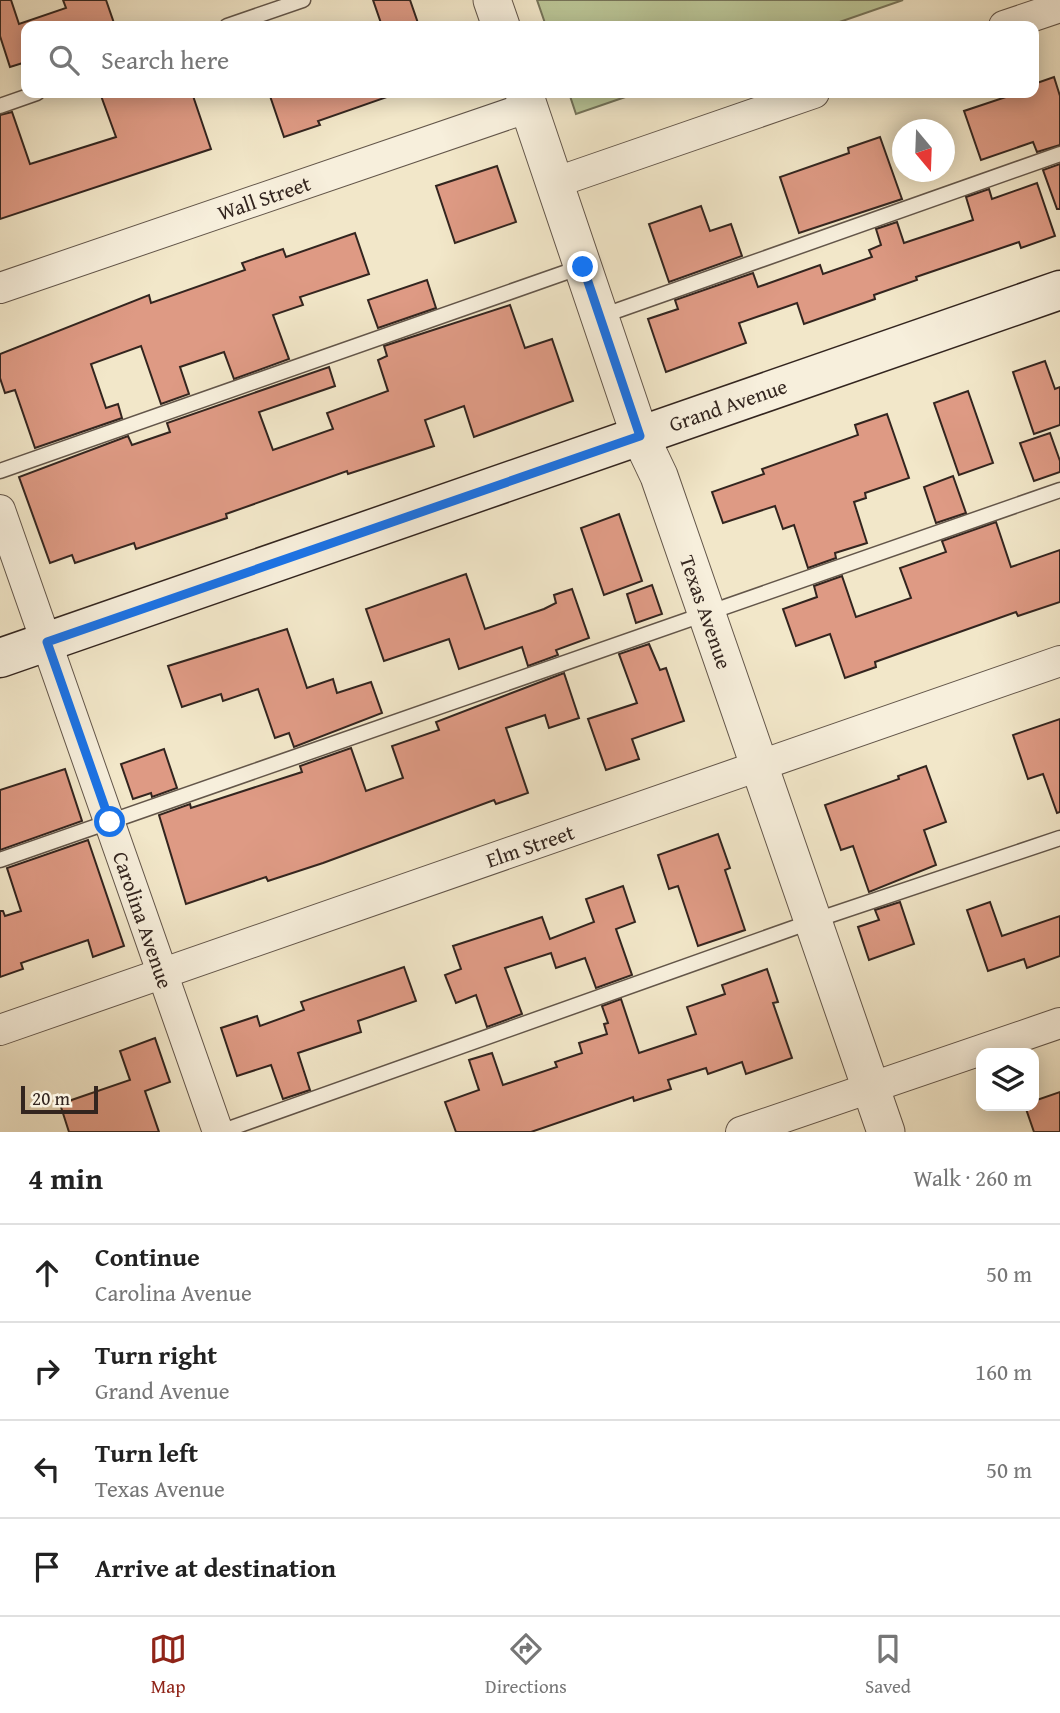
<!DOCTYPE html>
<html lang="en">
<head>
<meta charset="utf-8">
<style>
	:root { --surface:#fff; --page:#f6f6f6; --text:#222; --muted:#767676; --line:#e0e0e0; --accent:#8f2418 }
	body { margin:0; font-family:"Gentium Book Plus",serif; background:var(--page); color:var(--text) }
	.controls { position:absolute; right:21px; bottom:21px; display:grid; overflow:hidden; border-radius:14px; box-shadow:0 4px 18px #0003 }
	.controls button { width:63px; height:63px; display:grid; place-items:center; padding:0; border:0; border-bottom:2px solid var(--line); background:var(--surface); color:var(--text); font:35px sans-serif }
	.compass { position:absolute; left:892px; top:119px; width:63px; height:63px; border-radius:50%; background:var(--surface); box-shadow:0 4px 18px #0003; rotate:161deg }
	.scale { position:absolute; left:21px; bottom:18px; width:77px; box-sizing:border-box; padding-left:7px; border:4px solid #33251f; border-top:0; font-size:19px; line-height:24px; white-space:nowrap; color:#33251f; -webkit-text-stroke:5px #f7efdc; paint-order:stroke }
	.stop { position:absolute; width:21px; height:21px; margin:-16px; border:5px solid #1a73e8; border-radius:50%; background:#fff }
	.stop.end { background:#1a73e8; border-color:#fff; box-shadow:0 2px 7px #0008 }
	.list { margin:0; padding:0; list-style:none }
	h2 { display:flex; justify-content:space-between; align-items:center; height:91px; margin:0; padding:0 28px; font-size:30px }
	h2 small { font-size:23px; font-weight:400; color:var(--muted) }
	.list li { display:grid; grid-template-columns:46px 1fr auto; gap:21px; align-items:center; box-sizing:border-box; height:98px; padding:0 28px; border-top:2px solid var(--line) }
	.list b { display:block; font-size:26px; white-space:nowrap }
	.list p { margin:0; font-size:23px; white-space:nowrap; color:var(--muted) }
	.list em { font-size:23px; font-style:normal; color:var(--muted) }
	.icon { flex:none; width:38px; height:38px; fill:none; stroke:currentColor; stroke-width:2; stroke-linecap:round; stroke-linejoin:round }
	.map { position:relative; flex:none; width:1060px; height:1132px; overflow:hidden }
	.search { position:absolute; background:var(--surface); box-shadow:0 4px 18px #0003; left:21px; right:21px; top:21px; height:77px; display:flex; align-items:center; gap:18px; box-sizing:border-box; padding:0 24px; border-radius:14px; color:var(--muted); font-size:26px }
	.sheet { height:483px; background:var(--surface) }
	nav { display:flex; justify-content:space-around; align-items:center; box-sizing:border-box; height:98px; border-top:2px solid var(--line); background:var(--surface); font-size:19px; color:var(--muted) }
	nav a { display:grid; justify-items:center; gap:4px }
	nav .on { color:var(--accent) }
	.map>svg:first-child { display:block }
</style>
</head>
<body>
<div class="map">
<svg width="1060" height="1132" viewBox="0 0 1060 1132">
	<rect width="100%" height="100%" fill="#f2e7c9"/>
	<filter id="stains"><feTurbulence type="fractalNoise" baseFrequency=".00286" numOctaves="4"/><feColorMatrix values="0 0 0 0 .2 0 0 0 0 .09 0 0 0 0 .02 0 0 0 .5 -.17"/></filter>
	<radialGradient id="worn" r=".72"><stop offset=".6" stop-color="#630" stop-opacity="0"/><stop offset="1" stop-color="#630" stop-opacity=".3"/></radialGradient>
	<g fill="#bbc596" stroke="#77755a" stroke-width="2">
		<polygon points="537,0 903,0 828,26 546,26"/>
		<polygon points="569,93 637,93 576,114"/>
	</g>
	<g fill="#de9a84" stroke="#33251f" stroke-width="2">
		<polygon points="0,0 11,0 19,24 66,8 63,0 106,0 115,26 26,26 26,62 10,67 0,36"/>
		<polygon points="373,0 410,0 419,26 382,26"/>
		<polygon points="1054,77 1060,96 1060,145 1037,152 1033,142 981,160 964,111 1018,93 1034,93 1034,84"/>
		<polygon points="100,93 192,93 211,149 0,219 0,115 12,112 30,164 116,137"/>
		<polygon points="269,93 389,93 390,96 318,121 320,125 284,137"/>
		<polygon points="880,137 902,199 799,233 780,177 849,153 848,148"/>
		<polygon points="1060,164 1060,209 1057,209 1043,170"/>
		<polygon points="497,166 516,222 455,243 436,186"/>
		<polygon points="1037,183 1055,236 1021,248 1019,242 916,277 917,280 874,295 875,299 804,324 797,303 739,323 746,343 666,372 648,319 678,309 675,300 753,273 758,287 820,265 823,274 872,257 869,250 881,245 876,229 897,222 904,243 973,220 966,197 989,189 992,199"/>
		<polygon points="701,206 710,231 731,224 742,256 669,282 649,224"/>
		<polygon points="355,233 369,274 300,297 303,305 273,315 289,359 234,379 224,352 180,367 189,394 161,404 141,346 91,364 106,408 118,404 122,418 35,448 15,390 5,393 0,378 0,354 149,295 151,303 245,270 242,263 283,249 286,257"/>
		<polygon points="427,280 436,308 378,328 368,300"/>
		<polygon points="510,305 525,348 552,339 573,401 474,437 464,406 425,420 434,446 348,474 347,471 226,514 227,518 136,549 134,543 75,563 72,555 50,563 19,477 128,436 132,445 170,432 167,423 329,367 335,386 259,412 273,450 333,429 327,413 388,391 378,360 387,356 384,346"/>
		<polygon points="1045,361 1055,389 1060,387 1060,425 1034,434 1013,372"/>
		<polygon points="968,391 993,463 959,475 934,403"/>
		<polygon points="887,414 909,478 865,493 866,498 854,502 867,543 835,553 836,558 808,568 794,525 783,529 775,506 723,523 712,492 764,474 762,469 858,435 855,425"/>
		<polygon points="1050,433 1060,461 1060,472 1034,481 1020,443"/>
		<polygon points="953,476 966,513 936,523 924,487"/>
		<polygon points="619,514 642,581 604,595 581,528"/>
		<polygon points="996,522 1011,567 1060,550 1060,602 1018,616 1016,612 937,640 875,662 876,667 845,678 830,634 796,646 783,609 817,597 814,586 842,576 856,617 911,598 900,568 946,552 942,541"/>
		<polygon points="466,574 485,629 544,609 556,603 554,595 572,589 589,638 556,650 558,655 528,666 522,647 459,669 449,639 384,661 366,609"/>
		<polygon points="652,585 662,614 636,623 627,594"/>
		<polygon points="287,629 307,688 333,679 337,693 371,682 382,713 294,747 289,733 275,738 258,689 223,701 221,694 182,707 168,666"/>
		<polygon points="649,644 660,670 666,668 684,721 632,739 639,759 606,770 588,719 637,703 619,654"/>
		<polygon points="564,673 579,718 549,728 545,715 506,728 528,793 496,804 494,800 323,863 268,881 266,877 186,904 159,815 190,804 191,808 302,772 300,766 351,748 366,791 403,778 392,746 439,730 436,722"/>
		<polygon points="1060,719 1060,812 1057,813 1043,774 1028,779 1013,735"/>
		<polygon points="164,749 177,788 152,797 151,793 133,799 121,764"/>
		<polygon points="926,766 946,822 924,830 936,865 869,892 853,846 841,850 825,805 899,779 898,776"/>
		<polygon points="65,769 82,821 0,850 0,790"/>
		<polygon points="718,834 730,868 725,870 745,930 698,946 678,886 669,889 658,855"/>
		<polygon points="88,840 124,946 93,957 88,940 21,963 23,969 0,977 0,911 3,911 5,916 21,911 7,868"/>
		<polygon points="623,886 635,922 616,929 632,975 596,988 585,958 556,968 551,953 505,968 522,1014 487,1027 476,995 456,1003 445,975 461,969 453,946 542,917 550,939 594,922 586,899"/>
		<polygon points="900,902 914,944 869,960 858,927 879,920 875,910"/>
		<polygon points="990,902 1002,936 1060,916 1060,956 1027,968 1024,959 988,971 967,910"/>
		<polygon points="404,967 416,1001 358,1021 361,1032 298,1053 310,1090 283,1099 271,1065 237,1076 221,1028 257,1016 260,1026 304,1010 301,1002"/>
		<polygon points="767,969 778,1002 773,1003 792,1058 746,1074 742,1062 708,1074 706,1068 668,1080 671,1089 634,1101 633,1097 531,1132 456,1132 445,1102 479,1090 469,1060 492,1053 503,1085 557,1067 555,1062 582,1053 579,1043 607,1034 604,1024 608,1023 602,1006 621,999 639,1053 696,1034 687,1007 725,994 722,985"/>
		<polygon points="155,1038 170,1082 145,1091 159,1132 69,1132 60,1104 130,1080 120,1051"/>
		<polygon points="1060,1092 1060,1132 1034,1132 1025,1106 1034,1106 1034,1101"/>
	</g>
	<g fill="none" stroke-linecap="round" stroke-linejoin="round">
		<g stroke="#63564a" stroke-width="17">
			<g id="service">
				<polyline points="227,26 303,0"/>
				<polyline points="0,106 37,93"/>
				<polyline points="599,317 1060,154"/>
				<polyline points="0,471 581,267"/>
				<polyline points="0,860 1060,490"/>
				<polyline points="220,1132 813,921 1060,838"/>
			</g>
		</g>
		<g stroke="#63564a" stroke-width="32">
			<g id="minor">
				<polyline points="1004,26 1060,7"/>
				<polyline points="554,183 814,93"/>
				<polyline points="0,288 529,107"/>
				<polyline points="0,510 218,1132"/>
				<polyline points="0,1030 1060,661"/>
				<polyline points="741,1132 1060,1023"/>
			</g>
		</g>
		<g stroke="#63564a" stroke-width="39">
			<g id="tertiary">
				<polyline points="492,0 501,26"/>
				<polyline points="524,93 640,436 659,476 886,1132"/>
			</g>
		</g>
		<g stroke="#33251f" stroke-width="41">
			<polyline id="secondary" points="0,658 1060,290"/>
		</g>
		<use href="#service" stroke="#f7efdc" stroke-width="14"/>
		<use href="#minor" stroke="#f7efdc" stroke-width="30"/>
		<use href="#tertiary" stroke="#f7efdc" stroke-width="37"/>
		<use href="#secondary" stroke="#f7efdc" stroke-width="38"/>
	</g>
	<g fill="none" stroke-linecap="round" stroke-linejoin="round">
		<polyline stroke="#1a73e8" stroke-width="9" points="110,822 47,642 640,436 583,267"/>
	</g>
	<g text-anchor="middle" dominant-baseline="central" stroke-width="5" stroke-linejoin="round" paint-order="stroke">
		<g font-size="21" fill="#33251f" stroke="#f7efdc">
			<text transform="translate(264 198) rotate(-19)">Wall Street</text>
			<text transform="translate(728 405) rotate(-19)">Grand Avenue</text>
			<text transform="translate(706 612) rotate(71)">Texas Avenue</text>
			<text transform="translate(530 846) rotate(-19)">Elm Street</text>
			<text transform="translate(143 920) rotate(71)">Carolina Avenue</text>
		</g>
	</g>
	<rect width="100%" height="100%" filter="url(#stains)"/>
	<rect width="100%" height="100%" fill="url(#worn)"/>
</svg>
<div class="controls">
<button><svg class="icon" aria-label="layers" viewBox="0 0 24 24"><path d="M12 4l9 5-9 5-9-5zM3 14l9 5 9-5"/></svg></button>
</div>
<svg class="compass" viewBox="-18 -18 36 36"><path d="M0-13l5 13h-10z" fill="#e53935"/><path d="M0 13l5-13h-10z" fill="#767676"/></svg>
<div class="scale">20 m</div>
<div class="stop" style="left:110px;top:822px"></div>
<div class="stop end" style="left:583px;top:267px"></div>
<div class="search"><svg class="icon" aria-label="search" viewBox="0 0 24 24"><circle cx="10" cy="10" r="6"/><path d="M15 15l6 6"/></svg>Search here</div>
</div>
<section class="sheet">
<h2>4 min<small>Walk · 260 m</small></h2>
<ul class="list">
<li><svg class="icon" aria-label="ahead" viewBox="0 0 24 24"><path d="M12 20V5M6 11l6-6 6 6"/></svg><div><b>Continue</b><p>Carolina Avenue</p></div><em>50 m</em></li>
<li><svg class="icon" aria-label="right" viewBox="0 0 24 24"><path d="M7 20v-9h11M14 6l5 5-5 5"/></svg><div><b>Turn right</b><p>Grand Avenue</p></div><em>160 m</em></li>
<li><svg class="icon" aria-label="left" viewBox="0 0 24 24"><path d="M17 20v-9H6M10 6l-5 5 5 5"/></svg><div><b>Turn left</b><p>Texas Avenue</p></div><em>50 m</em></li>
<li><svg class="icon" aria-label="arrive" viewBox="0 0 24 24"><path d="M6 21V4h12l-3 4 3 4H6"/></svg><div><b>Arrive at destination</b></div></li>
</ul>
</section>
<nav>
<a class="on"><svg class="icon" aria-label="map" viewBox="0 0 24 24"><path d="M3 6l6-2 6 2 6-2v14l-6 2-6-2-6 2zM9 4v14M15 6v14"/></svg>Map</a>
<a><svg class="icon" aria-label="directions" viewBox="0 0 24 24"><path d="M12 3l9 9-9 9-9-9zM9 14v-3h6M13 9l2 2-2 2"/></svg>Directions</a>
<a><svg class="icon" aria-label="saved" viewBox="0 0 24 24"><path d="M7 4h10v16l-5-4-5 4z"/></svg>Saved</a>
</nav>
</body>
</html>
